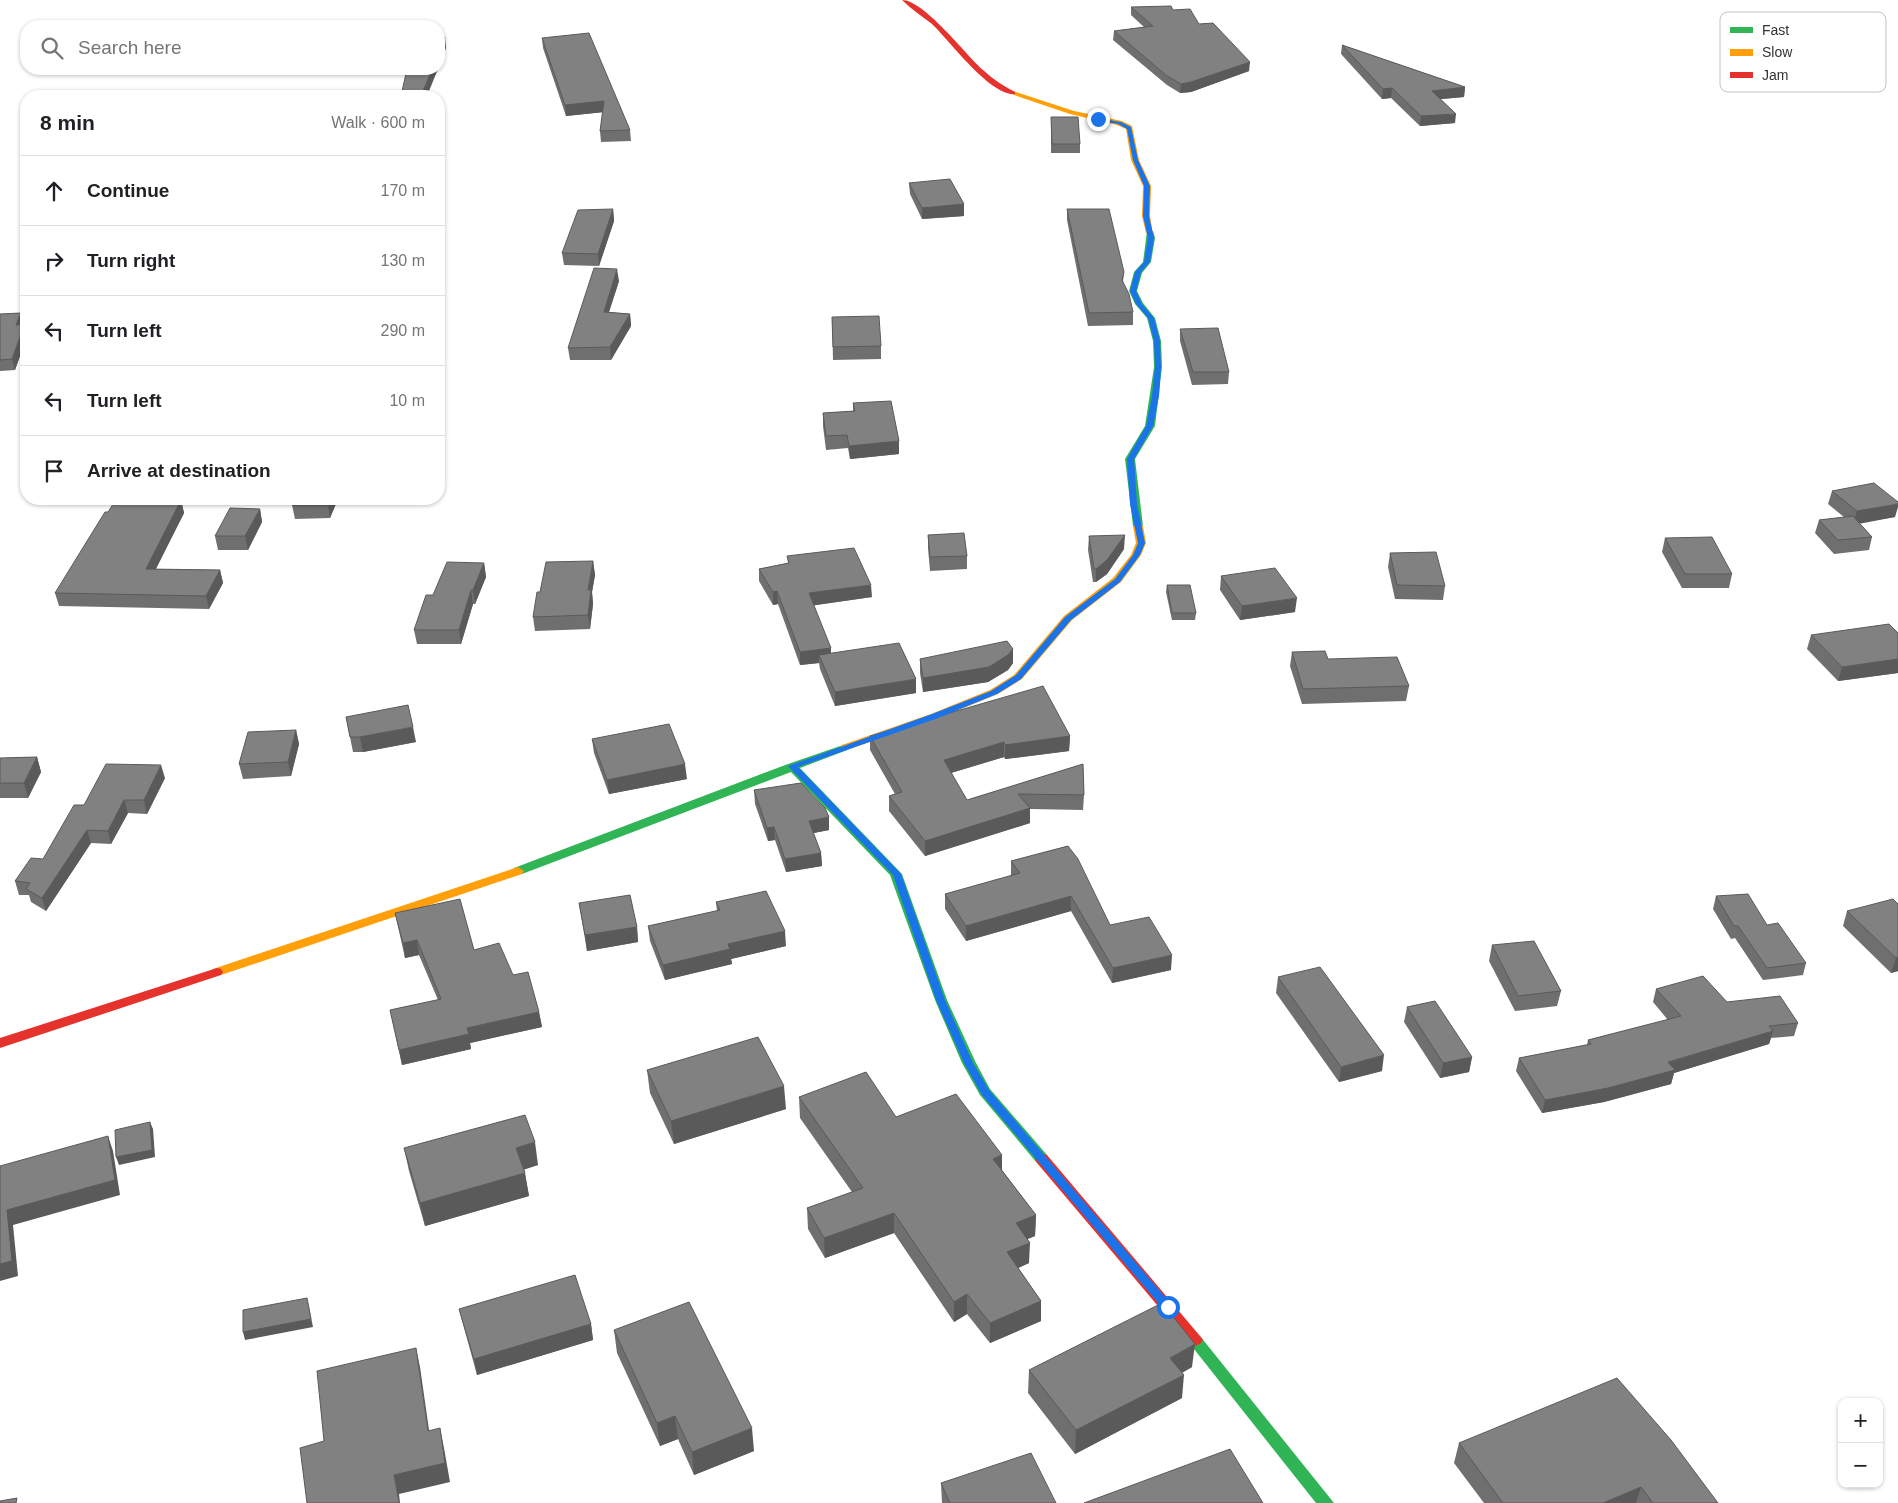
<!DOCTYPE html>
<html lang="en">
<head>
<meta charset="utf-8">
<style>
	:root { --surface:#fff; --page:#f2f2f2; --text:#202124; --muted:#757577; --line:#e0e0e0 }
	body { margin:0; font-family:Arial,sans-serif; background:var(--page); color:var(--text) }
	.controls { position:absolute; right:15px; bottom:15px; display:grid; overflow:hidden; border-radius:10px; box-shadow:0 1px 4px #0004 }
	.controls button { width:45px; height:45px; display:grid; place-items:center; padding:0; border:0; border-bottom:1px solid var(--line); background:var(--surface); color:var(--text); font:25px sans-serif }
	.stop { position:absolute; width:15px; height:15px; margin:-11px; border:4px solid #1a73e8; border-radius:50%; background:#fff }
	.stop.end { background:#1a73e8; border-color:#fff; box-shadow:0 1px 5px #0008 }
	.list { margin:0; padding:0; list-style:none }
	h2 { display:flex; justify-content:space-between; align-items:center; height:65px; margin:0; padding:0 20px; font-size:21px }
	h2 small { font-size:16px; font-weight:400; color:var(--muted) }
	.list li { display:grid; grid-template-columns:32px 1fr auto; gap:15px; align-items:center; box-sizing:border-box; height:70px; padding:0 20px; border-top:1px solid var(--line) }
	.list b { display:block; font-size:19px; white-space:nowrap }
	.list em { font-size:16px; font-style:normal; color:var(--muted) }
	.icon { flex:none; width:28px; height:28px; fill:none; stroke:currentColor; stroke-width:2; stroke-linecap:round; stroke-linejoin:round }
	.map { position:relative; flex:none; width:1898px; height:1503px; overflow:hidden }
	.search { position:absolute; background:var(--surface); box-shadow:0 1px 4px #0004; left:20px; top:20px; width:425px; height:55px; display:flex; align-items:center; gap:12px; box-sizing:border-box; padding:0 18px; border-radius:20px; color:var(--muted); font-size:19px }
	.panel { position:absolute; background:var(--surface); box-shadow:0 1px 4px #0004; left:20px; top:90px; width:425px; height:415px; border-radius:20px }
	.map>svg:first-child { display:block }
</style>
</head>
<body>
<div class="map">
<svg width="1898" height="1503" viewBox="0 0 1898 1503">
	<rect width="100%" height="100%" fill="#fff"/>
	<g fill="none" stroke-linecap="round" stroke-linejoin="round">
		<g fill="#30b455" fill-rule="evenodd">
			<polygon points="1147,231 1153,231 1155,238 1151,262 1142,273 1137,291 1143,303 1155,318 1161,341 1162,367 1155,426 1135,459 1143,526 1138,529 1133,526 1125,459 1145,426 1154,367 1153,341 1147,318 1135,304 1129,291 1134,272 1143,262"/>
			<polygon points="846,744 850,745 852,747 850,749 800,768 902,874 947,1000 976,1063 990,1089 1047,1155 1049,1159 1047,1163 1042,1164 1037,1163 980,1095 962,1063 935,1000 890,875 791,772 522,874 514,874 512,871 514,868 788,764"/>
			<polygon points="1195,1334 1200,1336 1334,1503 1316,1503 1190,1344 1187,1340 1190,1336"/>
		</g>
		<g fill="#ff9f0a" fill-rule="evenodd">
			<polygon points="1013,91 1074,111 1122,121 1132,126 1139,160 1151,186 1150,216 1153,235 1146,233 1142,216 1143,186 1131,160 1126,129 1117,125 1070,114 1011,94 1010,93"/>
			<polygon points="1138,523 1143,526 1146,543 1141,555 1121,582 1072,620 1022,679 998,694 939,718 850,749 842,749 840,747 842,745 931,714 990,690 1014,675 1064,616 1113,578 1131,555 1136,543 1133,526"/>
			<polygon points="518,867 524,871 522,874 221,975 213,975 211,972 213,969"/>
		</g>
		<g fill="#e5322d" fill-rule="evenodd">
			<path d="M902,0C924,0 966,55 983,70C993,79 1003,86 1015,92V94C990,96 950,41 932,24C922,16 911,9 902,0Z"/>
			<polygon points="217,968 221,969 223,972 221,975 0,1048 0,1038"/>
			<polygon points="1042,1154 1047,1155 1200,1336 1203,1340 1200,1344 1195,1346 1190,1344 1037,1163 1035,1159 1037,1155"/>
		</g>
	</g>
	<g fill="#6f6f6f">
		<polygon points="1131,7 1173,10 1199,24 1249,71 1191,92 1180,93 1167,85 1113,40 1114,31 1144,27 1131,15"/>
		<polygon points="542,38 630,130 631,141 601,142 600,131 603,112 566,116 543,48"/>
		<polygon points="1342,45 1465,87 1464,97 1441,99 1455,123 1420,126 1391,98 1382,99 1341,54"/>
		<polygon points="1051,117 1080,144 1080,153 1051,153"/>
		<polygon points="909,183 964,204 964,216 922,219 910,194"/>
		<polygon points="613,209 614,221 599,266 564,265 562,253"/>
		<polygon points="1067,209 1124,272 1123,282 1133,312 1133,325 1088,326 1067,220"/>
		<polygon points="619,281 609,312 630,314 631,326 611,360 570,360 568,348"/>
		<polygon points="21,313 26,330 26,339 15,370 0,371 0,314"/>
		<polygon points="832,317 881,346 881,359 833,360"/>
		<polygon points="1180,329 1229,372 1228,384 1192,385 1180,341"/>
		<polygon points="853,403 899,454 850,459 848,448 826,450 823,426 823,413 853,411"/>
		<polygon points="1832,491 1895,517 1859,523 1872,537 1869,550 1834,554 1815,533 1819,520 1844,517 1828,504"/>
		<polygon points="295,499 338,499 330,518 295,519 292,505"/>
		<polygon points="181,500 184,513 156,569 220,570 223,583 209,609 59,606 55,593"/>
		<polygon points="260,509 262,522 248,550 218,550 215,536"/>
		<polygon points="928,535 967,556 967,569 930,571 928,548"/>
		<polygon points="1089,536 1124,549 1107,574 1096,582 1093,582 1088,550"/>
		<polygon points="1665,538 1732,574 1729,588 1682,588 1662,552"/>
		<polygon points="1390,553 1445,586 1443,600 1395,599 1388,567"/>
		<polygon points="787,556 872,597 814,605 831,653 916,693 835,706 820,669 819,663 800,665 778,604 773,605 759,581 759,569 788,563"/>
		<polygon points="593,561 595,575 592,592 593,604 590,629 535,631 533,617 540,592"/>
		<polygon points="484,563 486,577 475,604 473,604 461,644 417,644 414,630"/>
		<polygon points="1221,576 1295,612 1240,620 1220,590"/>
		<polygon points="1167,585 1196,613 1195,620 1172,620 1166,592"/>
		<polygon points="1898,633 1898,673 1838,681 1807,649 1811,635"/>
		<polygon points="1292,652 1328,659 1409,686 1406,701 1302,704 1290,666"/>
		<polygon points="920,659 1013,663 1008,670 988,682 923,692 920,673"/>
		<polygon points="346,717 416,742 363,752 353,752"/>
		<polygon points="296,730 299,744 291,776 243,779 239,764"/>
		<polygon points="870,736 1070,736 1069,751 1005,759 1004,757 951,773 967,800 1083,764 1084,795 1083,810 1030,809 1030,823 925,856 889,811 889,796 895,794 870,750"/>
		<polygon points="592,739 687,779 609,794 594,753"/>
		<polygon points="37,757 41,772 28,798 0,798 0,758"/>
		<polygon points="165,778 147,814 128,813 111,844 91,843 46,911 31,902 29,895 19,895 15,881 43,859 84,805"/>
		<polygon points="754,790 829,830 813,833 821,853 822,866 786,872 775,840 768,841 755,804"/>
		<polygon points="1068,846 1110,925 1171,970 1112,983 1071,911 966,941 945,909 945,894 1011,876 1011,861"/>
		<polygon points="1716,896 1767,925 1806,963 1803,975 1763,980 1735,938 1731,939 1713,909"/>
		<polygon points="716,902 786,946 731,959 732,964 665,980 650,941 648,926 717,911"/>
		<polygon points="579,903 637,927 638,942 587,951"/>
		<polygon points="1898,904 1898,971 1891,973 1843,926 1847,911"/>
		<polygon points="395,913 474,950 513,975 539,1012 542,1027 470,1043 471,1049 402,1065 390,1010 438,1000 419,955 405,958"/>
		<polygon points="1492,945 1561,991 1557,1006 1515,1011 1489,961"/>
		<polygon points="1278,977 1382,1071 1339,1082 1276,993"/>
		<polygon points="1656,989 1727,1002 1798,1023 1794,1036 1771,1038 1769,1044 1674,1073 1671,1084 1604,1102 1542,1113 1516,1071 1519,1058 1587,1045 1588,1040 1668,1020 1653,1002"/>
		<polygon points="1407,1007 1472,1057 1469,1072 1440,1078 1404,1022"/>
		<polygon points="647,1070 786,1109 674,1144 650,1093"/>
		<polygon points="799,1097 896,1117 1002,1155 1002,1170 1036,1215 1035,1236 1027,1239 1029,1263 1018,1268 1041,1301 1041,1321 990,1343 967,1314 954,1322 894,1233 825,1258 808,1229 807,1208 852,1192 800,1118"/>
		<polygon points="404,1148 538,1165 524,1169 529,1196 425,1226 409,1171"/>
		<polygon points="459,1309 591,1324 593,1340 477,1375 463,1324"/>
		<polygon points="614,1330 754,1451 694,1475 678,1439 660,1446 617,1353"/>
		<polygon points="1192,1367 1182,1373 1182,1398 1075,1454 1028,1393 1029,1370"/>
		<polygon points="1459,1443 1718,1503 1484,1503 1454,1463"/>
		<polygon points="941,1483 1056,1503 942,1503"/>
	</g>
	<g fill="#5a5a5a">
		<polygon points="445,37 446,48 439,67 439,53"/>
		<polygon points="1250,62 1249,71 1191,92 1180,93 1181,84"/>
		<polygon points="432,69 438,69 427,96 421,96"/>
		<polygon points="1465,87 1464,97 1431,100 1432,91"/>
		<polygon points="1392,88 1391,98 1382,99 1383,89"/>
		<polygon points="604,101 605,112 566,116 565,105"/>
		<polygon points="1456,114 1455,123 1420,126 1421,116"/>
		<polygon points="964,204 964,216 922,219 922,208"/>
		<polygon points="613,209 614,221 599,266 598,254"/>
		<polygon points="617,269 619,281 605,324 604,312"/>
		<polygon points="444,289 445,298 439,319 439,305"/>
		<polygon points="21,313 24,324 16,325"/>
		<polygon points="630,314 631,326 611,360 610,347"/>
		<polygon points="25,324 26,330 26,339 15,370 12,359"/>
		<polygon points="899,441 899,454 850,459 849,446"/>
		<polygon points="330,499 338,499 330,518 328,505"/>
		<polygon points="181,500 184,513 149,582 146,569"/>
		<polygon points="1898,504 1898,507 1895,517 1853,525 1857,511"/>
		<polygon points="260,509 262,522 248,550 245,536"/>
		<polygon points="1125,535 1124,549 1107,574 1096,582 1096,569"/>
		<polygon points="593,561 595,575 592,592 593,604 590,629 588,615 588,590"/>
		<polygon points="484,563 486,577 475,604 473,590"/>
		<polygon points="220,570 223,583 209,609 206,596"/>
		<polygon points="871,585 872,597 810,606 809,593"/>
		<polygon points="471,590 473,604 461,644 459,630"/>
		<polygon points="777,591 778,604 773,605 773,592"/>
		<polygon points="1297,598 1295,612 1240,620 1242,606"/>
		<polygon points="831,648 831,661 819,655 819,663 800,665 800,652"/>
		<polygon points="1013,649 1013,663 1008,670 988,682 923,692 923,678"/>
		<polygon points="1898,659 1898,673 1838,681 1842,667"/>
		<polygon points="916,679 916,693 835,706 835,692"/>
		<polygon points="413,727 416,742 363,752 360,737"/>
		<polygon points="296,730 299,744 291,776 288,762"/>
		<polygon points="1070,736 1069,751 1005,759 1005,745"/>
		<polygon points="1004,742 1004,757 944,775 944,760"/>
		<polygon points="37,757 41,772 28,798 24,783"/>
		<polygon points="685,764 687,779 609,794 607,780"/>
		<polygon points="161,765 165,778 147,814 144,800"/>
		<polygon points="124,800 128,813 111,844 108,831"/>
		<polygon points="1030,808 1030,823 925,856 925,841"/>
		<polygon points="829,817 829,830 809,834 809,821"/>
		<polygon points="774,827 775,840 768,841 767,828"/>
		<polygon points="87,830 91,843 46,911 42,898"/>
		<polygon points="821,853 822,866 786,872 785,859"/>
		<polygon points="1071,896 1071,911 966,941 966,926"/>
		<polygon points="637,927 638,942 587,951 585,935"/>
		<polygon points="785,931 786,946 731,959 732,964 665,980 663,965 728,944"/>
		<polygon points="417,940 419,955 405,958 403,943"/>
		<polygon points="1172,955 1171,970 1112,983 1113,968"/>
		<polygon points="1898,957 1898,971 1891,973 1896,958"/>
		<polygon points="539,1012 542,1027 470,1043 471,1049 402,1065 399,1050 467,1028"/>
		<polygon points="1773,1031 1769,1044 1674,1073 1671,1084 1604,1102 1542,1113 1545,1100"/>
		<polygon points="1384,1055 1382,1071 1339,1082 1341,1067"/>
		<polygon points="1472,1057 1469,1072 1440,1078 1443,1063"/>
		<polygon points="784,1086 786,1109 674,1144 671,1121"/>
		<polygon points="150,1122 153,1129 155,1157 119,1165 116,1157"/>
		<polygon points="108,1136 113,1151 120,1195 13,1225 18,1276 0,1281 0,1264 7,1210"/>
		<polygon points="535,1142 538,1165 520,1171 516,1148"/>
		<polygon points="1002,1155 1002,1175 993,1159"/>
		<polygon points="525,1173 529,1196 425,1226 420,1203"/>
		<polygon points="894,1213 894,1233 825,1258 824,1238"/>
		<polygon points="1036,1215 1035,1236 1016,1244 1016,1223"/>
		<polygon points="1030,1243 1029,1263 1007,1273 1007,1252"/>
		<polygon points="967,1294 967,1314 954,1322 954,1302"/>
		<polygon points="307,1298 313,1327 245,1340 243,1332"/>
		<polygon points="1041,1301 1041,1321 990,1343 990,1323"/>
		<polygon points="591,1324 593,1340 477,1375 474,1359"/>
		<polygon points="1195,1344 1192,1367 1167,1381 1170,1358"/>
		<polygon points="416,1348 420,1367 432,1451 428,1431"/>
		<polygon points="1184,1375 1182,1398 1075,1454 1076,1430"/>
		<polygon points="675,1416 678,1439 660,1446 657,1423"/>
		<polygon points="440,1428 444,1448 450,1482 399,1494 400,1503 399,1503 394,1475"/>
		<polygon points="752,1428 754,1451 694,1475 692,1452"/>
		<polygon points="1641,1487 1636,1503 1603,1503"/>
	</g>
	<g fill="#818181" stroke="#5a5a5a">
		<polygon points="1171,6 1173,10 1190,9 1199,24 1213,23 1250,62 1191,82 1181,84 1167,76 1114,31 1153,26 1131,7"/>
		<polygon points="589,33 630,130 600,131 604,101 565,105 542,38"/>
		<polygon points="445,37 439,53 439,38"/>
		<polygon points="1342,45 1465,87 1432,91 1456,114 1421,116 1392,88 1383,89"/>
		<polygon points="407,69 432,69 421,96 401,96"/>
		<polygon points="1051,117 1078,117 1080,144 1052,144"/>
		<polygon points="950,179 964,204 922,208 909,183"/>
		<polygon points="613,209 598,254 562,253 578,210"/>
		<polygon points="1067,209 1109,209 1124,272 1122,280 1129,294 1133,312 1089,313"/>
		<polygon points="594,268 617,269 604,312 630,314 610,347 568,348"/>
		<polygon points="439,289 444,289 439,305"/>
		<polygon points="21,313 16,325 25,324 12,359 0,360 0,314"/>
		<polygon points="879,316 881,346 833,347 832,317"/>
		<polygon points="1218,328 1229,372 1193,372 1180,329"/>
		<polygon points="891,401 899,441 849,446 847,435 826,436 823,413 855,411 853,403"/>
		<polygon points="1874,483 1898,502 1898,504 1857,511 1832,491"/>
		<polygon points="295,499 330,499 328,505 292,505"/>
		<polygon points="181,500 146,569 220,570 206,596 55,593 105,512 108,512 115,501"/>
		<polygon points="230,508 260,509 245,536 215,536"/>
		<polygon points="1853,516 1872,537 1838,540 1819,520"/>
		<polygon points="964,533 967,556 930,557 928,535"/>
		<polygon points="1125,535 1107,560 1096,569 1094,569 1089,536"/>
		<polygon points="1712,537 1732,574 1685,574 1665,538"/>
		<polygon points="854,548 871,585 809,593 831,648 800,652 777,591 773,592 759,569 789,563 787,556"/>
		<polygon points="1436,552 1445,586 1397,585 1390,553"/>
		<polygon points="593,561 588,590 591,590 588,615 533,617 537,592 540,592 546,562"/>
		<polygon points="447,562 484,563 473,590 471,590 459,630 414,630 426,595 433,595"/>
		<polygon points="1275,568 1297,598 1242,606 1221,576"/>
		<polygon points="1167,585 1190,585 1196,613 1172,613"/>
		<polygon points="1889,624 1898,633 1898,659 1842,667 1811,635"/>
		<polygon points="1007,641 1013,649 1008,655 989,667 923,678 920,659"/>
		<polygon points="899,643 916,679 835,692 819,655"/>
		<polygon points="1325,651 1328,659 1397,657 1409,686 1303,689 1292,652"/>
		<polygon points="1043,686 1070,736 1005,745 1004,742 944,760 967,800 1083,764 1084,795 1018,794 1030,808 925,841 889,796 902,792 870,736"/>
		<polygon points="408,705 413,727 360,737 350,737 346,717"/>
		<polygon points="669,724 685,764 607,780 592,739"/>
		<polygon points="296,730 288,762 239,764 248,732"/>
		<polygon points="37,757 24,783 0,783 0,758"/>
		<polygon points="106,764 161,765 144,800 124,800 108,831 87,830 42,898 26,889 30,883 15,881 31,858 43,859 74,805 84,805"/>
		<polygon points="801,783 825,808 829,817 809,821 821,853 785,859 774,827 767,828 754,790"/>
		<polygon points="1068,846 1078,859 1110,925 1149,917 1172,955 1113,968 1071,896 966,926 945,894 1020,873 1011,861"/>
		<polygon points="766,891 785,931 728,944 730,949 663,965 648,926 720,910 716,902"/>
		<polygon points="1748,894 1767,925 1778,923 1806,963 1767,968 1738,926 1734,926 1716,896"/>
		<polygon points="630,895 637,927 585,935 579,903"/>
		<polygon points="460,899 474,950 499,943 513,975 528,972 539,1012 467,1028 469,1034 399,1050 390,1010 441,999 417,940 403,943 395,913"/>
		<polygon points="1893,899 1898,904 1898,957 1896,958 1847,911"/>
		<polygon points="1534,941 1561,991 1518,996 1492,945"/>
		<polygon points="1320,967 1384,1055 1341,1067 1278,977"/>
		<polygon points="1703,976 1727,1002 1780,996 1798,1023 1769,1026 1773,1031 1668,1062 1675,1070 1608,1088 1545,1100 1519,1058 1591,1044 1588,1040 1681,1016 1656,989"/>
		<polygon points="1435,1001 1472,1057 1443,1063 1407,1007"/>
		<polygon points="758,1037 784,1086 671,1121 647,1070"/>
		<polygon points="866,1072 896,1117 956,1094 1002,1155 993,1159 1036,1215 1016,1223 1030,1243 1007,1252 1041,1301 990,1323 967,1294 954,1302 894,1213 824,1238 807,1208 863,1188 799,1097"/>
		<polygon points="525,1115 535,1142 516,1148 525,1173 420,1203 404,1148"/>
		<polygon points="150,1122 152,1150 116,1157 115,1130"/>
		<polygon points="108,1136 115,1180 7,1210 12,1261 0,1264 0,1166"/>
		<polygon points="575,1275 591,1324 474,1359 459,1309"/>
		<polygon points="307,1298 311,1319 243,1332 243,1310"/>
		<polygon points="689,1302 752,1428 692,1452 675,1416 657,1423 614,1330"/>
		<polygon points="1162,1303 1195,1344 1170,1358 1184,1375 1076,1430 1029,1370"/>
		<polygon points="416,1348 428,1431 440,1428 445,1463 394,1475 399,1503 307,1503 300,1448 324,1441 317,1371"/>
		<polygon points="1617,1378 1671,1440 1718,1503 1653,1503 1641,1487 1603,1503 1503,1503 1459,1443"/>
		<polygon points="1230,1449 1263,1503 1084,1503"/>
		<polygon points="1031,1453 1056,1503 950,1503 941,1483"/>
		<polygon points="17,1498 16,1503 0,1503 0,1501"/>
	</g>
	<polygon fill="#1a73e8" points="1096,118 1121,122 1131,127 1138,160 1150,186 1149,216 1154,238 1150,262 1141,272 1136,291 1142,304 1154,318 1160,341 1161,367 1159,396 1153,426 1134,459 1137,504 1145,543 1140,555 1120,582 1071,620 1021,679 997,694 938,718 798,767 901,874 945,1000 973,1063 989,1090 1171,1304 1173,1307 1168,1311 1164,1310 982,1095 964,1063 936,1000 893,875 788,766 932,714 991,691 1016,675 1065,617 1115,579 1133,555 1138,543 1130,504 1127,459 1146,426 1152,396 1155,367 1154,341 1148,318 1136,304 1130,291 1135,272 1144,262 1148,238 1143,216 1144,186 1133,160 1127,129 1118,124 1096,120"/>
	<rect x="1720" y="12" width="166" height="80" rx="8" fill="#fff" stroke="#c2c2c2" stroke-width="1"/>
	<rect x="1730" y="27" width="23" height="6" fill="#30b455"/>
	<rect x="1730" y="49" width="23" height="7" fill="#ff9f0a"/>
	<rect x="1730" y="72" width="23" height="6" fill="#e5322d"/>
	<g font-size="14" fill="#333">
		<text x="1762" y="35">Fast</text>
		<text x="1762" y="57">Slow</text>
		<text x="1762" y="80">Jam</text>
	</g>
</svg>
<div class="controls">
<button>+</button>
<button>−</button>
</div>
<div class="stop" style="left:1168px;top:1307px"></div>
<div class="stop end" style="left:1098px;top:119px"></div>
<div class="search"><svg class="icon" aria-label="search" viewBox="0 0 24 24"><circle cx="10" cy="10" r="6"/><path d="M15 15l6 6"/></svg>Search here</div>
<section class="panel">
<h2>8 min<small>Walk · 600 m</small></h2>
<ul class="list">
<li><svg class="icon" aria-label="ahead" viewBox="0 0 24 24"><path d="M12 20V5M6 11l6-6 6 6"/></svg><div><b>Continue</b></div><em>170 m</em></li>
<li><svg class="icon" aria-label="right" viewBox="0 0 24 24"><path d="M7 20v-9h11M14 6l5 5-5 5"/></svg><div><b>Turn right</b></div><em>130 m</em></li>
<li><svg class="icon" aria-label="left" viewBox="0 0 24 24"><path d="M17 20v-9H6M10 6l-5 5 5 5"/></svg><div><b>Turn left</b></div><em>290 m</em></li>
<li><svg class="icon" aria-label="left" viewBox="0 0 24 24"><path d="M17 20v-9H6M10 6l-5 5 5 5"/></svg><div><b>Turn left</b></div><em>10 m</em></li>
<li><svg class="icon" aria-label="arrive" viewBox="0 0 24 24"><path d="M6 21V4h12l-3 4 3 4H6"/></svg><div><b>Arrive at destination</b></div></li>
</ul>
</section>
</div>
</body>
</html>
